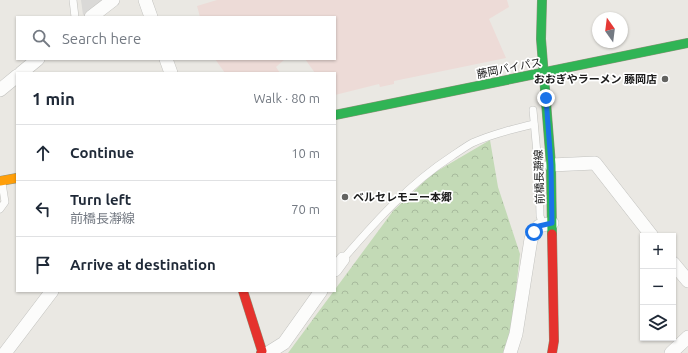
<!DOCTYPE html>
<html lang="en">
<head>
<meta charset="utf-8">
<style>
	:root { --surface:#fff; --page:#f6f6f7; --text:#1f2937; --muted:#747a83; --line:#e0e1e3 }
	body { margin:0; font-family:Ubuntu,"Noto Sans JP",sans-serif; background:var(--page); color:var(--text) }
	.controls { position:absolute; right:12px; bottom:12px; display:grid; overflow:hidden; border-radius:0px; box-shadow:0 1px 3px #0004 }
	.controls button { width:36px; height:36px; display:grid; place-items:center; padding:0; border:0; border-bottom:1px solid var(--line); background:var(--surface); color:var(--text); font:20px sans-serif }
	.compass { position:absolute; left:592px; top:12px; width:36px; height:36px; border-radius:50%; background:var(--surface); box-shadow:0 1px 3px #0004; rotate:346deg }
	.stop { position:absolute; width:12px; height:12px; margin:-9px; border:3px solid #1a73e8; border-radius:50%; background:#fff }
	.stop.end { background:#1a73e8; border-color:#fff; box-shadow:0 1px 4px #0008 }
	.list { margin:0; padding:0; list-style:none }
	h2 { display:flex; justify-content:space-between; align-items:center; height:52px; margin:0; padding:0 16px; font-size:17px }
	h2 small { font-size:13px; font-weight:400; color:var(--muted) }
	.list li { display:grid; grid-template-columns:26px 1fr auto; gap:12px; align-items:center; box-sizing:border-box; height:56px; padding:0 16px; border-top:1px solid var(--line) }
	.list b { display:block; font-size:15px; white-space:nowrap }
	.list p { margin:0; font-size:13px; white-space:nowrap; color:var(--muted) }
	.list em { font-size:13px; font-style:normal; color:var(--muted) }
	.icon { flex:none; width:22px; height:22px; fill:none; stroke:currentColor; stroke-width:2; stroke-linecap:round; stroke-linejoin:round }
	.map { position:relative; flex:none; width:688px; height:353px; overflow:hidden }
	.search { position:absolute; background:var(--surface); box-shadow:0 1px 3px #0004; left:16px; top:16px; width:320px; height:44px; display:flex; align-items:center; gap:10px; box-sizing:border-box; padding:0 14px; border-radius:0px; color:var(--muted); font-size:15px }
	.panel { position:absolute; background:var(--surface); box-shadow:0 1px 3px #0004; left:16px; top:72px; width:320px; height:220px; border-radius:0px }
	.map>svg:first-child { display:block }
</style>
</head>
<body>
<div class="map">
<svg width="688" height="353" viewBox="0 0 688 353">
	<defs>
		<pattern id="forest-crowns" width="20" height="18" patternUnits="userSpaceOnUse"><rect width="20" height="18" fill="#c3dab6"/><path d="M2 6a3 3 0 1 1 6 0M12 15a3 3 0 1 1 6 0" fill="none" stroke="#a7ba9c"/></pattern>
	</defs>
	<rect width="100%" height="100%" fill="#eae8e3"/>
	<g fill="#eddbd7">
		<polygon points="217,0 507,0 509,7 489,19 506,58 394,81 394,84 380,87 379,84 335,95 335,73 315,73 305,59 335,59 335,17 200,17 197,6"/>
		<polygon points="215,59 285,59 276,67 280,73 225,73"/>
	</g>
	<polygon fill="url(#forest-crowns)" points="490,140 498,187 520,254 511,334 504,353 288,353 393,211 432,174"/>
	<polygon fill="#dad9d7" points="81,0 103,0 83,15"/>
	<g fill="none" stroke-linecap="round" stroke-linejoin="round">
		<g stroke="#c2c2bf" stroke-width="8">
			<g id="lane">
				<polyline points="73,0 75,17"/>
				<polyline points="533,110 539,175 540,216 543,225"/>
				<polyline points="0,209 5,202 2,183"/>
				<path d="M343,259C376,221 409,184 452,156C458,152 465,147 472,143C492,134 513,129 534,124"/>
			</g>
		</g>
		<g stroke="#c2c2bf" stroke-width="14">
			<g id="street">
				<polyline points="145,0 151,17"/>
				<polyline points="91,17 113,0"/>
				<polyline points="166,59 171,73"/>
				<polyline points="21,73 38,59"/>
				<polyline points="0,90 17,76"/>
				<polyline points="551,165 595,163 652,236"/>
				<polyline points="673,263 688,281"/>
				<polyline points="335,270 343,259"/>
				<polyline points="5,353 52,291"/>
				<polyline points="268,353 284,343 321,291"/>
				<polyline points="510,353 516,334 531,239 539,226 552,223"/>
				<polyline points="671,353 688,337"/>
			</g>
		</g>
		<g stroke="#91937b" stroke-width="10">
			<g id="fast">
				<polyline points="542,0 541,39 551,165 552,234"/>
				<polyline points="335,115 688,43"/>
			</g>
		</g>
		<g stroke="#91937b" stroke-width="10">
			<polyline id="slow" points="0,181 17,178"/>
		</g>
		<g stroke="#91937b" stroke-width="10">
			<g id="jam">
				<polyline points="243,291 262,351 261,353"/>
				<polyline points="552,353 554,341 552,234"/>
			</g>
		</g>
		<use href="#lane" stroke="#fcfcfb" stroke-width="7"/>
		<use href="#street" stroke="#fcfcfb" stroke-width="13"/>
		<use href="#fast" stroke="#30b455" stroke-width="9"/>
		<use href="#slow" stroke="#ff9f0a" stroke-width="9"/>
		<use href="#jam" stroke="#e5322d" stroke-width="9"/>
	</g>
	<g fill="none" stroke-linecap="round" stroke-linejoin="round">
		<polyline stroke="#1a73e8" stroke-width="5" points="534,232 539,226 552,223 551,165 546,98"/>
	</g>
	<g fill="#636361" stroke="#fff" stroke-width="1.5">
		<circle cx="665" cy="79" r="4"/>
		<circle cx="345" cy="197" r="4"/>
	</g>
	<g text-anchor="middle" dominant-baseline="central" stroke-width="3.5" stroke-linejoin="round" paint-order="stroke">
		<g font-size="11" fill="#1b1b1b" stroke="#fff">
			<text transform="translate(509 68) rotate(-11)">藤岡バイパス</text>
			<text transform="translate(539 177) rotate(-92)">前橋長瀞線</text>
		</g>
		<g font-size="11" font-weight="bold" fill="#1b1b1b" stroke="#fff" text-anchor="end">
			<text x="657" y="79">おおぎやラーメン 藤岡店</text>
			<text x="353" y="197" text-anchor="start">ベルセレモニー本郷</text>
		</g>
	</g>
</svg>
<div class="controls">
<button>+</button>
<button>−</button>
<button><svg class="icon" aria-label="layers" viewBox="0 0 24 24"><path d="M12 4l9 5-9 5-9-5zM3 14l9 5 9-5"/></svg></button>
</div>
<svg class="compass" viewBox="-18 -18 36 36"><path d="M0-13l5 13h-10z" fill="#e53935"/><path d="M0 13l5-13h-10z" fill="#747a83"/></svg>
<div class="stop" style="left:534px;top:232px"></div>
<div class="stop end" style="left:546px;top:98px"></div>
<div class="search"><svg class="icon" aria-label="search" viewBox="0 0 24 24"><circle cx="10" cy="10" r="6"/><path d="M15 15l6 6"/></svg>Search here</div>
<section class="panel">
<h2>1 min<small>Walk · 80 m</small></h2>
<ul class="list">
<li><svg class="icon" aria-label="ahead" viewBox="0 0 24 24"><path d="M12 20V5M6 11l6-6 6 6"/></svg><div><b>Continue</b></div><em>10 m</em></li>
<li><svg class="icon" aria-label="left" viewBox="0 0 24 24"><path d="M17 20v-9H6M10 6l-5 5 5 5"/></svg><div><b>Turn left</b><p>前橋長瀞線</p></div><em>70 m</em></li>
<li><svg class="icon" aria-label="arrive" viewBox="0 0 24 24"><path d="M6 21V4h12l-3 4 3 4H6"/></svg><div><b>Arrive at destination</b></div></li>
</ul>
</section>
</div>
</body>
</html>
